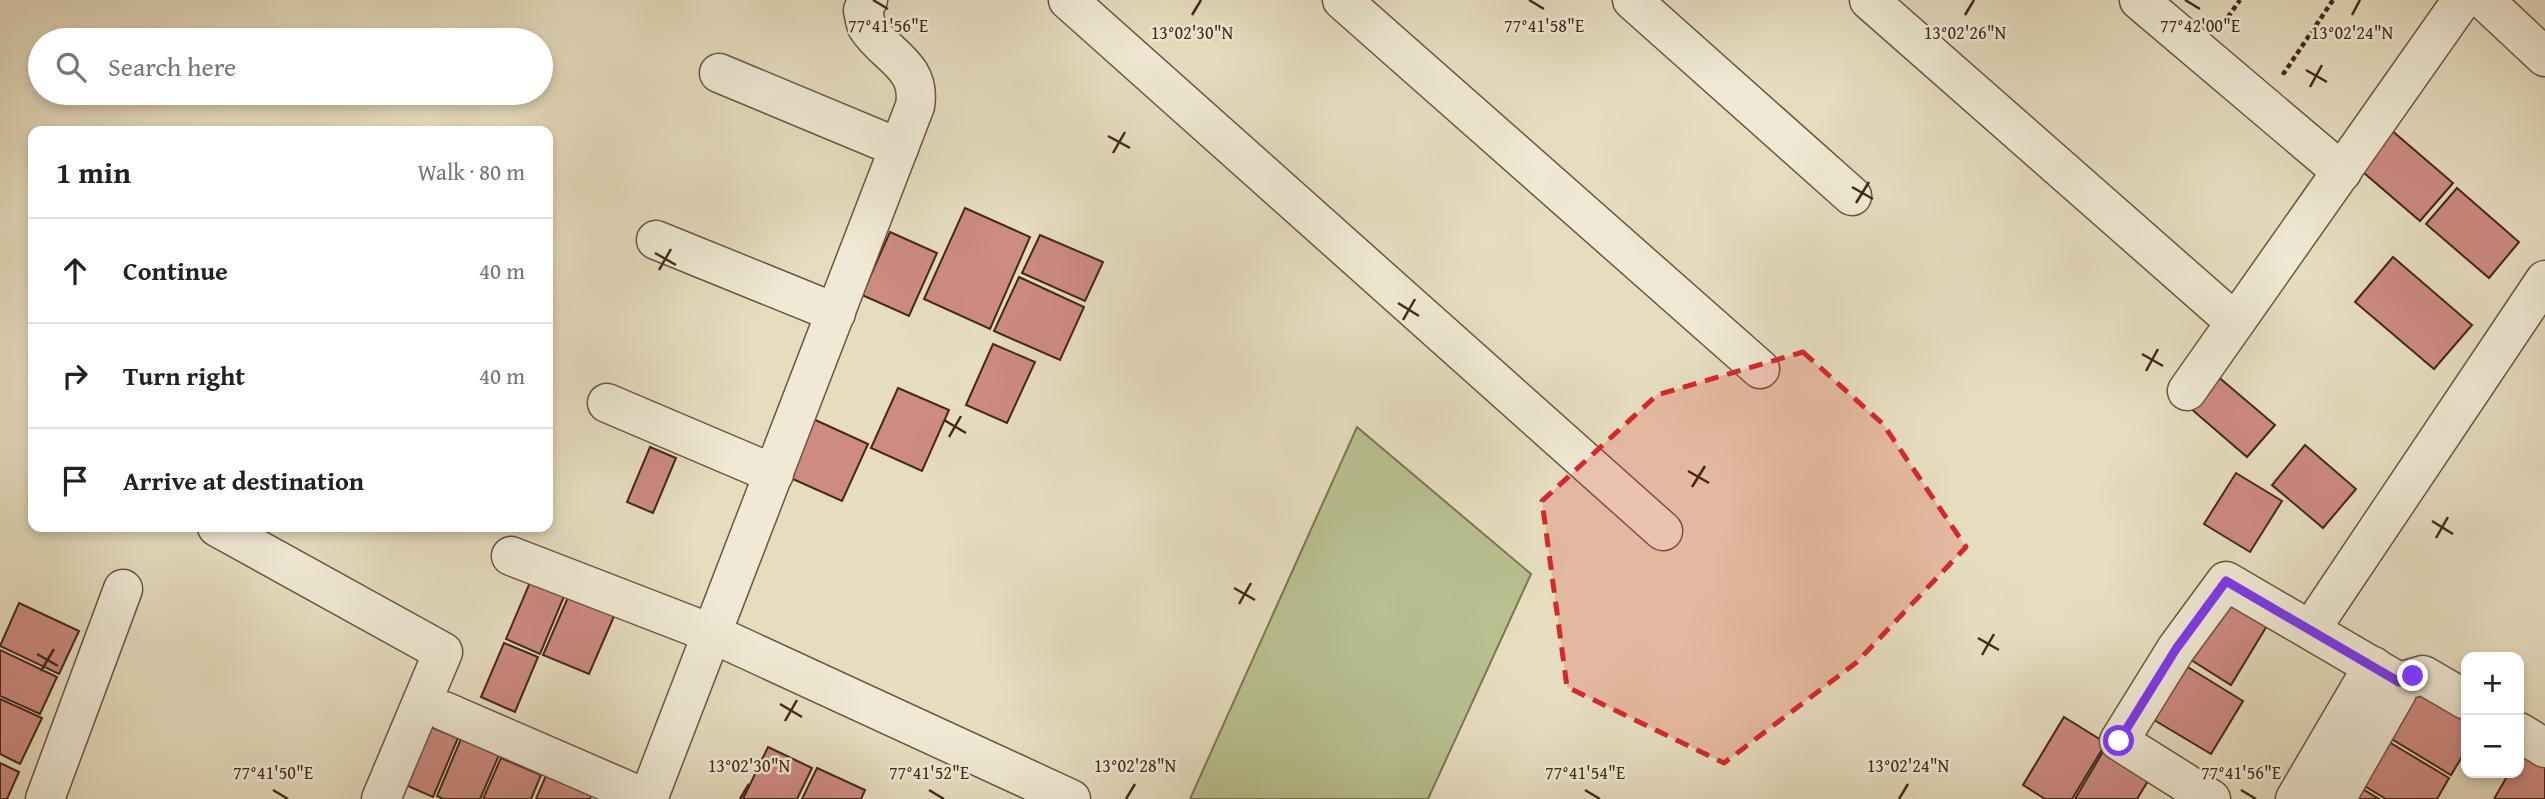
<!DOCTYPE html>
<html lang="en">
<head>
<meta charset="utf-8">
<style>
	:root { --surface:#fff; --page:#f2f2f2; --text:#222; --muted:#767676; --line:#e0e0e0 }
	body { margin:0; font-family:"Gentium Book Plus",serif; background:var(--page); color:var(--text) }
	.controls { position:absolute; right:21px; bottom:21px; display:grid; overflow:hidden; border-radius:14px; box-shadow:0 4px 10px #0003 }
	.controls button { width:63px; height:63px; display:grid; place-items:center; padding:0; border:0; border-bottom:2px solid var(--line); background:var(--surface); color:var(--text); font:35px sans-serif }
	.stop { position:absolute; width:21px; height:21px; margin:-16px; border:5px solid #7c3aed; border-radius:50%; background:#fff }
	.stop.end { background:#7c3aed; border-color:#fff; box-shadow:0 2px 7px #0008 }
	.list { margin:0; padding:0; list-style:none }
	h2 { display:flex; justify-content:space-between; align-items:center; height:91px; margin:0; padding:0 28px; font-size:30px }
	h2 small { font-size:23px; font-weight:400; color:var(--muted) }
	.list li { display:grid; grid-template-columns:46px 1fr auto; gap:21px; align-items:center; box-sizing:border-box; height:105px; padding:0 28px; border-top:2px solid var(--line) }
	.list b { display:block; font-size:26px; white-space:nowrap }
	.list em { font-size:23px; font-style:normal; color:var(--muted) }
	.icon { flex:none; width:38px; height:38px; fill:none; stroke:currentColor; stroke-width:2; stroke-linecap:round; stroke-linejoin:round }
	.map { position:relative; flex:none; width:2545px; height:799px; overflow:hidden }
	.search { position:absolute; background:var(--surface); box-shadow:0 4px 10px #0003; left:28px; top:28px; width:525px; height:77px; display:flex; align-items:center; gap:18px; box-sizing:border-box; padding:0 24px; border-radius:38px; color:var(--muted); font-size:26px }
	.panel { position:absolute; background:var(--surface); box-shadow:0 4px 10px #0003; left:28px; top:126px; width:525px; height:406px; border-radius:14px }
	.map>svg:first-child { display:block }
</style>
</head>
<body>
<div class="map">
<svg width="2545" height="799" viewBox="0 0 2545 799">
	<rect width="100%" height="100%" fill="#e6ddbf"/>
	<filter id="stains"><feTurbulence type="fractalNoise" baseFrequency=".00286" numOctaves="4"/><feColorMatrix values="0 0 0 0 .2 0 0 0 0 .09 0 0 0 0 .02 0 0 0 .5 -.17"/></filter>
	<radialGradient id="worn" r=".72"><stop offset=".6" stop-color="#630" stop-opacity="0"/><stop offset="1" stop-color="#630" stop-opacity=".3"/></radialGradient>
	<polygon fill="#b8c090" stroke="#7e7455" stroke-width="2" points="1357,427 1531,574 1428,799 1190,799"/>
	<g fill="#cd8b82" stroke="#43281a" stroke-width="2">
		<polygon points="2390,129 2453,183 2420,221 2357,167"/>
		<polygon points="2457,188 2519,242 2489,278 2426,224"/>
		<polygon points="965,208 1030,237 990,329 924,299"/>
		<polygon points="890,232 937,253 909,316 862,295"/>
		<polygon points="1040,235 1103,262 1085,301 1022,273"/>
		<polygon points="2393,257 2472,325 2434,369 2355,302"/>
		<polygon points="1019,277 1084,307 1060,360 994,331"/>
		<polygon points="993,344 1035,362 1007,423 966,405"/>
		<polygon points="2209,369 2275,425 2247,457 2182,401"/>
		<polygon points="898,388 949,410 922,471 871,448"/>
		<polygon points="811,418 868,444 842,501 786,476"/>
		<polygon points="2305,445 2356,489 2323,528 2272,485"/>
		<polygon points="650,447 676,458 653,513 627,502"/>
		<polygon points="2236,473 2282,501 2250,552 2204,524"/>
		<polygon points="531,580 565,594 540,654 506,639"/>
		<polygon points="569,595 615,614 589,674 543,655"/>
		<polygon points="2225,597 2268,624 2231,685 2188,658"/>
		<polygon points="19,603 79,631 59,674 0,646"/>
		<polygon points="504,643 538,657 515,712 481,697"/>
		<polygon points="0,650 57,677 40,714 0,696"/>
		<polygon points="2186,666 2243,701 2211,754 2154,720"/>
		<polygon points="2412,679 2466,712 2466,750 2451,775 2380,732"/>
		<polygon points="0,699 42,718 20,764 0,754"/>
		<polygon points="2064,717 2106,743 2072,799 2045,799 2023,785"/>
		<polygon points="426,725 458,738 433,797 401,783"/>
		<polygon points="2379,736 2449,778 2437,799 2386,799 2353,779"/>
		<polygon points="461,739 499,755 480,799 443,799 437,796"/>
		<polygon points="2108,743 2154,771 2137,799 2075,799"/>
		<polygon points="2526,746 2545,757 2545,799 2494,799 2509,773 2519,773 2519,757"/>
		<polygon points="768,747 812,768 797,799 743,799"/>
		<polygon points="501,758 541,775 531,799 483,799"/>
		<polygon points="0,763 19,772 7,799 0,799"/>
		<polygon points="817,768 865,790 861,799 802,799"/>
		<polygon points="547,773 592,793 590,799 536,799"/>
		<polygon points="2353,783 2379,799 2343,799"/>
	</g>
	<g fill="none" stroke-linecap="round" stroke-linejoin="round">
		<g stroke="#6c5543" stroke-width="41">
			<g id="minor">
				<polyline points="1068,0 1663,531"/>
				<polyline points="1342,0 1760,369"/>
				<polyline points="1632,0 1852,196"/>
				<polyline points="1869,0 2235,322"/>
				<polyline points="2139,0 2342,172"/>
				<polyline points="2484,0 2545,57"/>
				<polyline points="719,73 899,148"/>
				<polyline points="656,240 836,313"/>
				<polyline points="2187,391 2462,0"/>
				<polyline points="607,403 774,474"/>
				<polyline points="217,527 443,652 381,799"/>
				<polyline points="511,556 713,634 1071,799"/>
				<polyline points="2311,629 2545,280"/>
				<polyline points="2399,682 2423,675 2466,700"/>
				<polyline points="444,711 647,799"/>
				<polyline points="2519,732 2545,748"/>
				<polyline points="45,799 123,589"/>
				<path d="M648,799L915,106C922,65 885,56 867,27C865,22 864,15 863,10L868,0"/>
				<polyline points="2211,799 2119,741 2176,649 2226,581 2399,682"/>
				<polyline points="2295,799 2373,666"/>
				<polyline points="2336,799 2397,692 2399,682"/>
			</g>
		</g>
		<g stroke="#43281a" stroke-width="4.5" stroke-dasharray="5 3.5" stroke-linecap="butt">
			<polyline points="2223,24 2240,0"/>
			<polyline points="2282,72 2284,73 2333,0"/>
		</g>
		<use href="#minor" stroke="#efe9d5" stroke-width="38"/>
	</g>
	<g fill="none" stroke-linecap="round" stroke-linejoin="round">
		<polyline stroke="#7c3aed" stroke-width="9" points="2119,741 2176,649 2226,581 2399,682 2413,676"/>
	</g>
	<path fill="#d62828" fill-opacity="0.2" stroke="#d62828" stroke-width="5" stroke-dasharray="14 9" stroke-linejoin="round" d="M1803,352L1883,424L1966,547L1857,662L1724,763L1567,687L1542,501L1657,395Z"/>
	<path fill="none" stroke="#43281a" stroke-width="2.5" d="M873,0L888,9M1529,0L1544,9M2185,0L2200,9M1192,15L1201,0M1965,15L1974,0M2352,15L2360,0M2306,70L2327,82M2310,87L2322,65M1108,136L1130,148M1113,153L1125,132M1852,187L1873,199M1856,203L1869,182M655,253L676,265M659,270L671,249M1398,303L1419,316M1403,320L1415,299M2142,354L2163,366M2146,371L2158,349M944,420L966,433M949,437L961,416M1688,471L1709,483M1692,487L1705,466M2432,521L2453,534M2436,538L2448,517M1234,588L1255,600M1239,604L1251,583M1978,638L1999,650M37,654L58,666M1982,655L1994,634M41,671L54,649M780,704L802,717M785,721L797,700M273,790L288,799M929,790L944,799M1585,790L1600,799M2241,790L2256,799M740,799L749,784M1126,799L1135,784M1899,799L1908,784"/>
	<g font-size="18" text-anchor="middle" fill="#43281a" stroke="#efe9d5" stroke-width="5" stroke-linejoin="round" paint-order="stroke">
		<text x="888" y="32">77°41'56"E</text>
		<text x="1544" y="32">77°41'58"E</text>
		<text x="2200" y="32">77°42'00"E</text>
		<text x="1192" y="39">13°02'30"N</text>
		<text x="1965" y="39">13°02'26"N</text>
		<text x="2352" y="39">13°02'24"N</text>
		<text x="749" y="772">13°02'30"N</text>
		<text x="1135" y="772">13°02'28"N</text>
		<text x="1908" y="772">13°02'24"N</text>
		<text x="273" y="779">77°41'50"E</text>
		<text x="929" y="779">77°41'52"E</text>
		<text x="1585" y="779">77°41'54"E</text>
		<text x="2241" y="779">77°41'56"E</text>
	</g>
	<rect width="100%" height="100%" filter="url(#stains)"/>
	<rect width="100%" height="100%" fill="url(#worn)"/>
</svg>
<div class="controls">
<button>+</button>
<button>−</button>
</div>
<div class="stop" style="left:2119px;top:741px"></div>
<div class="stop end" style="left:2413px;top:676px"></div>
<div class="search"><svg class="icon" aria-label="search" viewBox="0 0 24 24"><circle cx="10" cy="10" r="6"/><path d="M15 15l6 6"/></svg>Search here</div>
<section class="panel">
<h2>1 min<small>Walk · 80 m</small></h2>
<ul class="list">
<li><svg class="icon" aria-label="ahead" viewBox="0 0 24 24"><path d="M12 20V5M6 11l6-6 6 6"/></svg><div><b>Continue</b></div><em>40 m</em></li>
<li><svg class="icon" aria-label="right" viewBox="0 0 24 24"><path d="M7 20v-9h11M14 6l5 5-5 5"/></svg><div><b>Turn right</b></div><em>40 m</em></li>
<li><svg class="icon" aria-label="arrive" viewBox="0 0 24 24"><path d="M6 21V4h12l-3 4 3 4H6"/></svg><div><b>Arrive at destination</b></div></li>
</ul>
</section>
</div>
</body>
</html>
